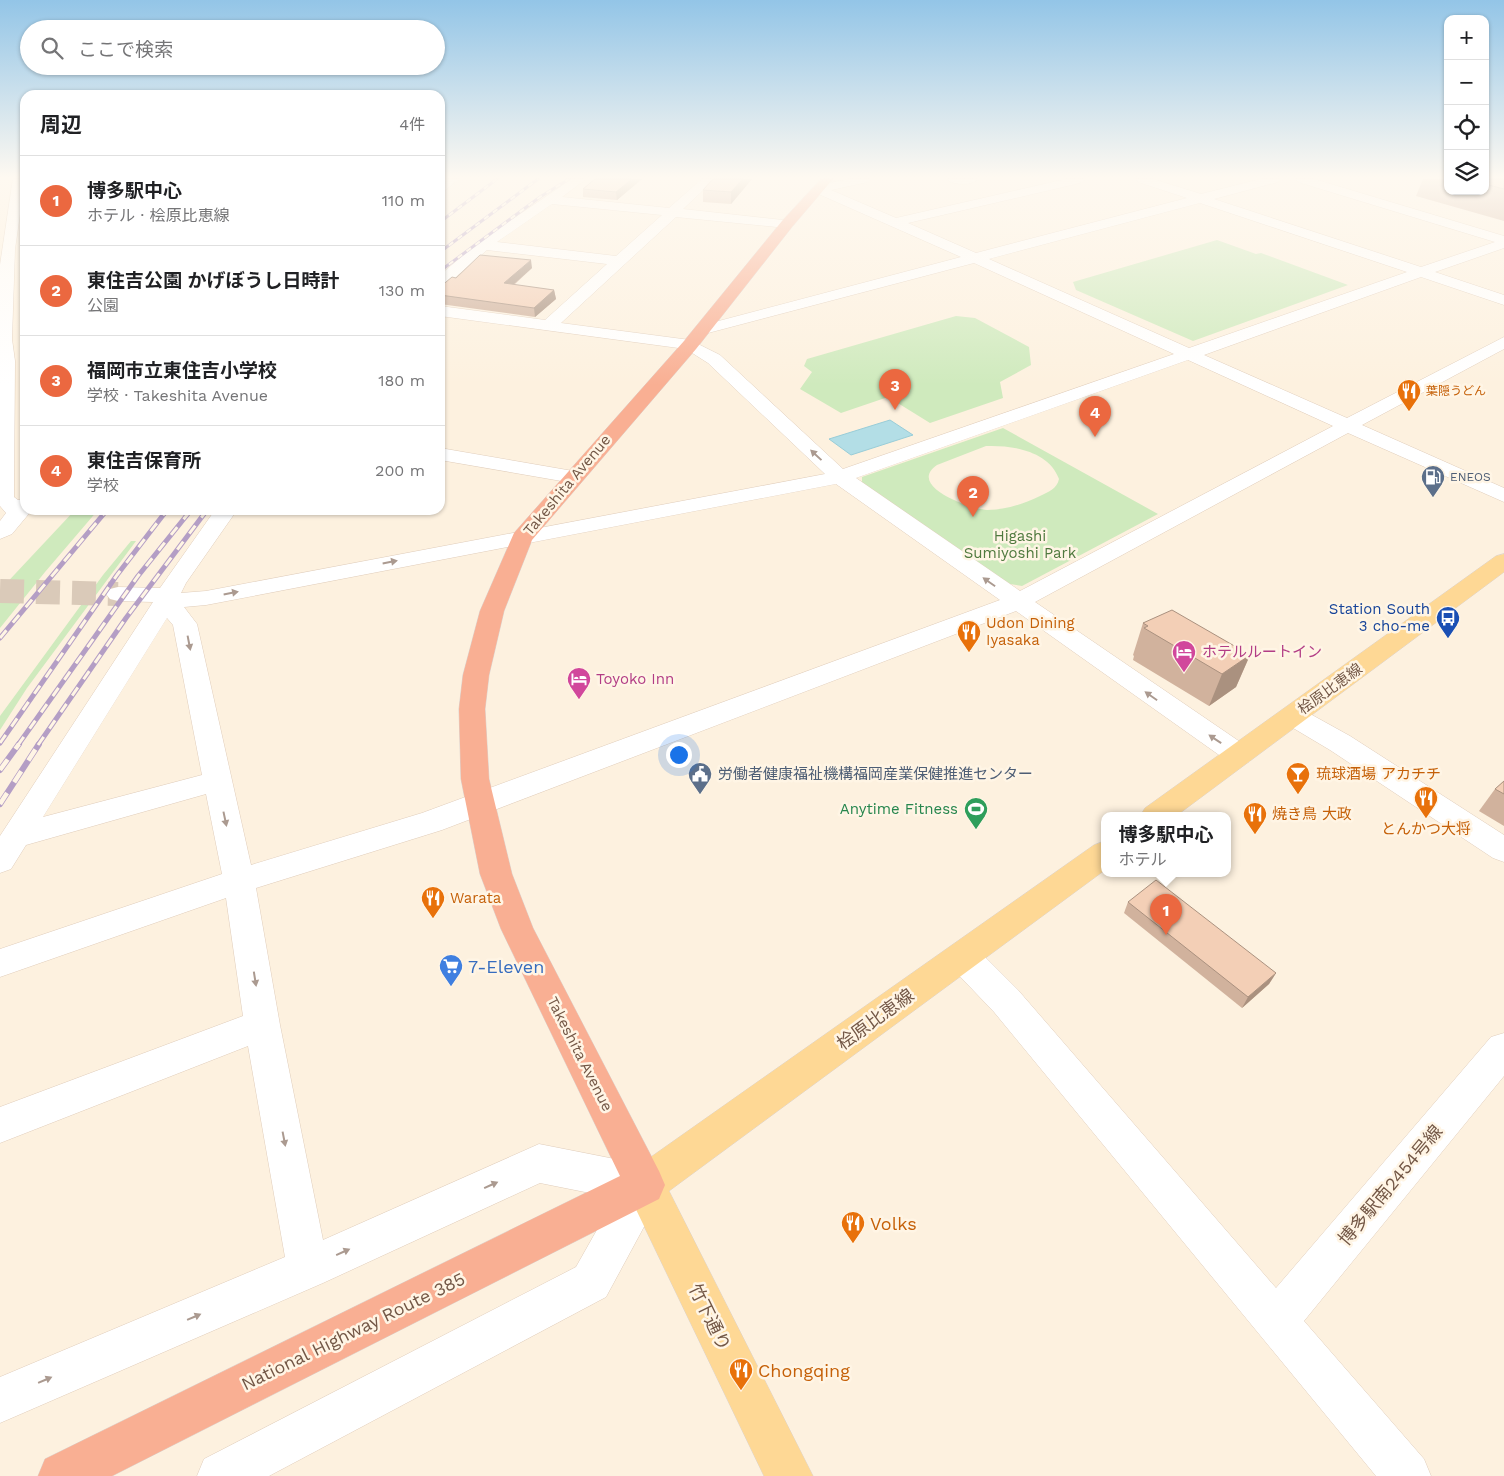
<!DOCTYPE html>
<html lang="ja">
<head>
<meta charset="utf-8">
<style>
	:root { --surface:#fff; --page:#f2f2f2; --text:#202124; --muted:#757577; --line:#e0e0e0; --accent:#eb6840 }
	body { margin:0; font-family:"Work Sans","Noto Sans JP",sans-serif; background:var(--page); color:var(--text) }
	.controls { position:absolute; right:15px; top:15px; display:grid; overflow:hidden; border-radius:10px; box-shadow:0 1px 4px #0004 }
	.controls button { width:45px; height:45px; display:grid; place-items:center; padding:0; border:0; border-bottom:1px solid var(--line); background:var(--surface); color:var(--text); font:25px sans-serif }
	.you { position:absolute; left:678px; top:754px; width:18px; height:18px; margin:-12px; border:4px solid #fff; border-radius:50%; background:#1a73e8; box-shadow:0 0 0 8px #1a73e833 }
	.badge { display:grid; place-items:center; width:32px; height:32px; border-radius:50%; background:var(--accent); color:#fff; font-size:16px; font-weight:700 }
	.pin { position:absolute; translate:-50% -41px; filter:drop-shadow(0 1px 2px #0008) }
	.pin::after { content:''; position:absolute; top:26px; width:18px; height:15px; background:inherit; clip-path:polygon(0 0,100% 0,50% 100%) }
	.popup { position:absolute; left:1101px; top:812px; width:130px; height:65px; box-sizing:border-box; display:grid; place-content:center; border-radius:10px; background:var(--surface); filter:drop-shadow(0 1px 4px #0005); font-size:16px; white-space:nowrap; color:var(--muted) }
	.popup b { font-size:19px; color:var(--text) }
	.popup::after { content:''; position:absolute; left:50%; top:100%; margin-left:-10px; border:10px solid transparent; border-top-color:var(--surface) }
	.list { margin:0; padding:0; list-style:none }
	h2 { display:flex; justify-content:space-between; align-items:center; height:65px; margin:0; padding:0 20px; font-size:21px }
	h2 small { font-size:16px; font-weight:400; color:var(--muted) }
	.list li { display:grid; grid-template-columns:32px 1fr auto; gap:15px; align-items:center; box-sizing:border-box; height:90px; padding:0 20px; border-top:1px solid var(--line) }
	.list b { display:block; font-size:19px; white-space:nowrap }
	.list p { margin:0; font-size:16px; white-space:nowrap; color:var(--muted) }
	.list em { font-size:16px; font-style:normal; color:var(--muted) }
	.icon { flex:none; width:28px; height:28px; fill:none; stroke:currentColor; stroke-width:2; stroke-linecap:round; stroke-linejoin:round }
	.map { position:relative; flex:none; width:1504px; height:1476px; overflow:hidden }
	.search { position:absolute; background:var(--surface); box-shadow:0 1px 4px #0004; left:20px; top:20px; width:425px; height:55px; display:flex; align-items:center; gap:12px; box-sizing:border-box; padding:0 18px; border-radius:28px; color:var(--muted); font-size:19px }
	.panel { position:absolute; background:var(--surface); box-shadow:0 1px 4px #0004; left:20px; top:90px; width:425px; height:425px; border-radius:15px }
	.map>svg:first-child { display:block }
</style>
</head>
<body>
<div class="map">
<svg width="1504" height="1476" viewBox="0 0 1504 1476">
	<rect width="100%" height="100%" fill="#fdf1df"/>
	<g fill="#cfeabd" fill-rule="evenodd">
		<polygon points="1217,240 1256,254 1261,253 1348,285 1193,341 1076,290 1073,282"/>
		<polygon points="956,316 975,318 1029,347 1031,365 1000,382 1003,398 930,423 888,397 841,413 800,389 812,372 804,366 807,359"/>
		<path d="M1003,428L1158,514L1022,586L1010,584L940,538L862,483V477ZM986,446C1013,445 1049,451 1059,479C1057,489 1048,492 1040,496C1023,504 1005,510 987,510C971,509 906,486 937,465Z"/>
		<polygon points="75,510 98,510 45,572 0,628 0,590"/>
		<polygon points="131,541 136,541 27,688 0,730 0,716 103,575"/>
	</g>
	<polygon fill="#b3dee6" stroke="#99cdd8" points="890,420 913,435 851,455 829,439"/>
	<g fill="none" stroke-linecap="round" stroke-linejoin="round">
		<polyline stroke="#dacab9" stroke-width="24" stroke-dasharray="24 12" stroke-linecap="butt" points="0,591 118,594"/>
		<g stroke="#e0cdbb" stroke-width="1">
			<g id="minor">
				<polygon points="13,179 25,179 15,249 12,339 15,361 14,497 18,500 25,499 25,510 32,510 12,534 0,539 0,521 6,513 0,506 0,265"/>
				<polygon points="445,179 459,179 444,191 440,192 440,182"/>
				<path d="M572,179H586L562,197L669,208L702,179H715L683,209L792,221L794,224L792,227L787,228L676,217L561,323L690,340L720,355L843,469L1174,354L974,263L708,333H696L694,330L696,327L961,257L814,192L812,189L814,186L849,179H870L868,182L831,190L896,218L1066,179H1086L1080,183L908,223L976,253L1187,198L1138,182L1136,179H1153L1201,194L1261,179H1280L1278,182L1214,199L1421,267L1495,242L1298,182L1296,179H1314L1504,236V248L1435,272L1504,295V305L1421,277L1204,355L1347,418L1504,337V349L1362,425L1504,488V502L1348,433L1035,602L1249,748L1253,755L1249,762L1239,765L1229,762L1016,611L442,830L256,888L280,1025L323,1240L539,1144L645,1165L659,1171L665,1185L659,1199L606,1297L269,1476H197L204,1459L576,1267L615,1198L540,1183L323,1283L0,1423V1377L285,1257L248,1046L0,1143V1107L243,1016L226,898L0,977V949L222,874L206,794L26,845L11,869L0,873V836L153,602L118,601L110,599L106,594L110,589L118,587L160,588L215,510H237L186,583L181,593L206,591L825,474L708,363L686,349L440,316V306L545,320L607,264L487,250L445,286L440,288V275L479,242ZM1200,203L1407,272L1189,348L989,259ZM552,204L662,215L616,256L497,242ZM1188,360L1333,426L1020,591L856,478ZM836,484L1000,600L422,813L251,865L197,624L184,607L206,605ZM167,618L173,625L202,775L43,817Z"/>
				<path d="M948,179H978C971,186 958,184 950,182Z"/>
				<polygon points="440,448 573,471 580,473 583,477 580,481 573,483 440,460"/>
				<polygon points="1293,707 1303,710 1350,736 1504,835 1504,862 1493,858 1330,750 1283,722 1280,716 1283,710"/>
				<polygon points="963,943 975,947 1018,990 1276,1288 1491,1037 1504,1033 1504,1076 1304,1321 1424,1459 1431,1476 1376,1476 994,1012 951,967 946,957 951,947"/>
			</g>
		</g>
		<g stroke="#dbd3cf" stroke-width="1">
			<g id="major">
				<polygon points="1504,554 1504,572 1176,816 1140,816 1145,808 1496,556"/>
				<polygon points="1105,841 1105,870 669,1191 813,1476 764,1476 631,1199 625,1185 631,1171 1094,845"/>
			</g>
		</g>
		<g stroke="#dbd3cf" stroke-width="1">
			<polygon id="highway" points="821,179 833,179 792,227 696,349 532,540 504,611 489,675 485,709 489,779 512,874 533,928 659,1171 665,1185 659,1199 112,1476 38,1476 45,1459 620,1176 501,929 480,874 461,779 459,709 463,675 480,611 514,533 684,341 782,221"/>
		</g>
		<use href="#minor" fill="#fff" fill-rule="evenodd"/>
		<use href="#major" fill="#fed895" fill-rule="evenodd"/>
		<use href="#highway" fill="#f9af93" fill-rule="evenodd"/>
		<g stroke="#b49ec5" stroke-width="3">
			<g id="rail-far2">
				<polyline points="440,222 497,179"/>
				<polyline points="440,252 538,179"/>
				<polyline points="440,271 540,197 569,179"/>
			</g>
		</g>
		<g stroke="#b49ec5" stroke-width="5">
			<g id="rail-far1">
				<polyline points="0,638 107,510"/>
				<polyline points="0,743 117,575 167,510"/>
				<polyline points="18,745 138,576 191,510"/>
				<polyline points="38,745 126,618 207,510"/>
			</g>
		</g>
		<g stroke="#b49ec5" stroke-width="6">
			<g id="rail">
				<polyline points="0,770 19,744"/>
				<polyline points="0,804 39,744"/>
			</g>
		</g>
		<use href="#rail-far2" stroke="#fff5e5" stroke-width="2" stroke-dasharray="5.5" stroke-linecap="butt"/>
		<use href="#rail-far1" stroke="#fff5e5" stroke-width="3" stroke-dasharray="10" stroke-linecap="butt"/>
		<use href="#rail" stroke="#fff5e5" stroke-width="4.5" stroke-dasharray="13" stroke-linecap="butt"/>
	</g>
	<g fill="#d1b29d">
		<polygon points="595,179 642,179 617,200 583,197 583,189"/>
		<polygon points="713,179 752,179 731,204 703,202 703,190"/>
		<polygon points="1423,179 1448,179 1448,191 1485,191 1485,179 1504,179 1504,221 1416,196"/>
		<polygon points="532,268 514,285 554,290 556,299 535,317 440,304 440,287 456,278"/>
		<polygon points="1143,623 1250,655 1236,687 1209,706 1133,660 1134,656 1133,655"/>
		<polygon points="1504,781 1504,826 1479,811 1495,789"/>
		<polygon points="1128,902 1276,973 1269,984 1242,1008 1124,913"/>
	</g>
	<g fill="#aa917f">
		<polygon points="632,179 642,179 617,200 616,192"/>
		<polygon points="743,179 752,179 731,204 731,192"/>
		<polygon points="531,260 532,268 505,292 504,283"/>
		<polygon points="554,290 556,299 535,317 534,308"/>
		<polygon points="1250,655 1236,687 1209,706 1222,674"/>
		<polygon points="1276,973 1269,984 1242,1008 1248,997"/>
	</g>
	<g fill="#f3cfb6" stroke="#aa917f">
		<polygon points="595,179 632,179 616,192 583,189"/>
		<polygon points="713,179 743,179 731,192 703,190"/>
		<polygon points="1485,179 1504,179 1504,189 1485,184"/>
		<polygon points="480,255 531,260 504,283 554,290 534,308 440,295 440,287 452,277 456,278"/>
		<polygon points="1172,610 1250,655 1222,674 1144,628 1148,626 1143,623"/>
		<polygon points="1504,781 1504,794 1495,789"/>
		<polygon points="1156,880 1276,973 1248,997 1128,902"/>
	</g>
	<defs><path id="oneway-solid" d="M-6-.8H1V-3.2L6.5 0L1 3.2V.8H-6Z" transform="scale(1.25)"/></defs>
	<g fill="#ab9a90">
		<use href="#oneway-solid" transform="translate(816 455) rotate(-137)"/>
		<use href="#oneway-solid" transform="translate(390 562) rotate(-11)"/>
		<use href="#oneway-solid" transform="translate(989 582) rotate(-145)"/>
		<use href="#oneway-solid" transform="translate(231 593) rotate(-11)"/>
		<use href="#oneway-solid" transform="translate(189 643) rotate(79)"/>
		<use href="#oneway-solid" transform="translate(1151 696) rotate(-145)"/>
		<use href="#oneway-solid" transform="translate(1215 739) rotate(-146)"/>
		<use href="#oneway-solid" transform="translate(225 819) rotate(78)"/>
		<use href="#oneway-solid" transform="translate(255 979) rotate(81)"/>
		<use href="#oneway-solid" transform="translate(284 1139) rotate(79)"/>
		<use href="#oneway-solid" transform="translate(491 1185) rotate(-24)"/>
		<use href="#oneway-solid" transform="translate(343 1252) rotate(-24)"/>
		<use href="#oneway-solid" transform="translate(194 1317) rotate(-23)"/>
		<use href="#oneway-solid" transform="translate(45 1380) rotate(-23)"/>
	</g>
	<linearGradient id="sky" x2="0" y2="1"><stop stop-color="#93c5e7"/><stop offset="0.46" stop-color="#fef9f1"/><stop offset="1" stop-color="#fef9f1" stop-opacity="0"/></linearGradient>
	<rect width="1504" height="385" fill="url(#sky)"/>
	<defs>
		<g id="restaurant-pin" transform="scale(1.25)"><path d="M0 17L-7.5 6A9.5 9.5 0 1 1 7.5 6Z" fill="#e8710a" stroke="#fff5e5"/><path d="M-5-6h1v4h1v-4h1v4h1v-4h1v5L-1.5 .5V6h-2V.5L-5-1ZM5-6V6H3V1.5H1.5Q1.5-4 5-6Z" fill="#fff"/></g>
		<g id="fuel-pin" transform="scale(1.25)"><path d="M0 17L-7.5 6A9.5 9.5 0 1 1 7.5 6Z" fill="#5c6f8a" stroke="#fff5e5"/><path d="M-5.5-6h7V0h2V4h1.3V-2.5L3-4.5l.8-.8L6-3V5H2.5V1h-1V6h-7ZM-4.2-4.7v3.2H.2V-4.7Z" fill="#fff"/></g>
		<g id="bus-pin" transform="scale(1.25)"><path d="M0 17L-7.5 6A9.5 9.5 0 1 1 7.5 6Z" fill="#1a4fb4" stroke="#fff5e5"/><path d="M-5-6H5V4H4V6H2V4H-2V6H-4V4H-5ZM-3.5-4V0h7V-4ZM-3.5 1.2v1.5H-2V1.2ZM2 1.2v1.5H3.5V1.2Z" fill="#fff"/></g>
		<g id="hotel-pin" transform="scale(1.25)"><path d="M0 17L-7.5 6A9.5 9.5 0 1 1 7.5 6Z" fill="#d1479c" stroke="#fff5e5"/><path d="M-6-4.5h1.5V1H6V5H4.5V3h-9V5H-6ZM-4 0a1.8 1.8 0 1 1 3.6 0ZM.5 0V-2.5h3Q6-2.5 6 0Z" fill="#fff"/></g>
		<g id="civic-pin" transform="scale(1.25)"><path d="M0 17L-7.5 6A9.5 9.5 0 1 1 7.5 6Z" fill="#5c6f8a" stroke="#fff5e5"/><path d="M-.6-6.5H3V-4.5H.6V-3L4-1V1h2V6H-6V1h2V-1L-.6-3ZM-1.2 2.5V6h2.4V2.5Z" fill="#fff"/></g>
		<g id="bar-pin" transform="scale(1.25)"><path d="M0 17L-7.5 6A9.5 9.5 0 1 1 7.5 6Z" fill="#e8710a" stroke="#fff5e5"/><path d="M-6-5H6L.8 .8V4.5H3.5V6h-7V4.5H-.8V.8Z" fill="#fff"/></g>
		<g id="stadium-pin" transform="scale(1.25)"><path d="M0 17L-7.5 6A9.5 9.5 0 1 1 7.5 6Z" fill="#2e9e5b" stroke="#fff5e5"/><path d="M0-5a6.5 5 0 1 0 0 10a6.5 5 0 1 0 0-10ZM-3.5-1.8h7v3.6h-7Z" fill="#fff"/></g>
		<g id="supermarket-pin" transform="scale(1.25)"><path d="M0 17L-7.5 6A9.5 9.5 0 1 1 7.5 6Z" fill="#3f7fe0" stroke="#fff5e5"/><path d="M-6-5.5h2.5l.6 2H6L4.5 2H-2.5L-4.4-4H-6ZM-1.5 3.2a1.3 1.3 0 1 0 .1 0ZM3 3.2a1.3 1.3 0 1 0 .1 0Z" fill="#fff"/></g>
	</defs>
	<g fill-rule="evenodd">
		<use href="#restaurant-pin" x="1409" y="391"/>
		<use href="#fuel-pin" x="1433" y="477"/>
		<use href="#bus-pin" x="1448" y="618"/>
		<use href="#restaurant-pin" x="969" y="632"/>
		<use href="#hotel-pin" x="1184" y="652"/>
		<use href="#hotel-pin" x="579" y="679"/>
		<use href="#civic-pin" x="700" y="774"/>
		<use href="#bar-pin" x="1298" y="774"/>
		<use href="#restaurant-pin" x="1426" y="798"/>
		<use href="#stadium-pin" x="976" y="809"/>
		<use href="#restaurant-pin" x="1255" y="814"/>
		<use href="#restaurant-pin" x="433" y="898"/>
		<use href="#supermarket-pin" x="451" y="966"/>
		<use href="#restaurant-pin" x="853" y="1223"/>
		<use href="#restaurant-pin" x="741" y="1370"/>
	</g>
	<g text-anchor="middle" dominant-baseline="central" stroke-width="5" stroke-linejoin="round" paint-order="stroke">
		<g font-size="12" fill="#c56008" stroke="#fff5e5" text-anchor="start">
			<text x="1426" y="391">葉隠うどん</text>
		</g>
		<g font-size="12" fill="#4e5e75" stroke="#fff5e5" text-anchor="start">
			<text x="1450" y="477">ENEOS</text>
		</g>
		<g font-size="15" fill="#735746" stroke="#fff5e5">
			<text transform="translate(567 485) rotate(-50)">Takeshita Avenue</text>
			<text transform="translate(1330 689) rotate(-36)">桧原比恵線</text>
			<text transform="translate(580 1054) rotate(63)">Takeshita Avenue</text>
		</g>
		<g font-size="15" fill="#4f793e" stroke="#fff5e5">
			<text x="1020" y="536">Higashi<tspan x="1020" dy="17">Sumiyoshi Park</tspan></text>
		</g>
		<g font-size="15" fill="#164399" stroke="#fff5e5" text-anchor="end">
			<text x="1430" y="609">Station South<tspan x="1430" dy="17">3 cho-me</tspan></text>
		</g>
		<g font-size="15" fill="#c56008" stroke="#fff5e5" text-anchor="start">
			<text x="986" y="623">Udon Dining<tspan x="986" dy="17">Iyasaka</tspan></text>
			<text x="1316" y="774">琉球酒場 アカチチ</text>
			<text x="1272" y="814">焼き鳥 大政</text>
			<text x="1426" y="829" text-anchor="middle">とんかつ大将</text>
			<text x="450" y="898">Warata</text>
		</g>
		<g font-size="15" fill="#b23c85" stroke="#fff5e5" text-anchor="start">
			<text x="1202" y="652">ホテルルートイン</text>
			<text x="596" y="679">Toyoko Inn</text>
		</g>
		<g font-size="15" fill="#4e5e75" stroke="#fff5e5" text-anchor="start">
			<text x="718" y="774">労働者健康福祉機構福岡産業保健推進センター</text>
		</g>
		<g font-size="15" fill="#27864d" stroke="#fff5e5" text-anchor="end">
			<text x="958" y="809">Anytime Fitness</text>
		</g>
		<g font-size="18" fill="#366cbe" stroke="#fff5e5" text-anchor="start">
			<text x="468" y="966">7-Eleven</text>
		</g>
		<g font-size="18" fill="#735746" stroke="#fff5e5">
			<text transform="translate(875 1019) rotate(-36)">桧原比恵線</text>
			<text transform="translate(1390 1185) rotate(-50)">博多駅南2454号線</text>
			<text transform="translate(710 1317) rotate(64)">竹下通り</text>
			<text transform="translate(353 1331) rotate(-26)">National Highway Route 385</text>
		</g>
		<g font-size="18" fill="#c56008" stroke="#fff5e5" text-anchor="start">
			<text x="870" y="1223">Volks</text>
			<text x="758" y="1370">Chongqing</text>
		</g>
	</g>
</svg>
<div class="controls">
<button>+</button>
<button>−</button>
<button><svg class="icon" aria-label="locate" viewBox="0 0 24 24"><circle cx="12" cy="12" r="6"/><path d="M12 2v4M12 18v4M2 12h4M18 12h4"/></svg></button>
<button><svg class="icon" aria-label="layers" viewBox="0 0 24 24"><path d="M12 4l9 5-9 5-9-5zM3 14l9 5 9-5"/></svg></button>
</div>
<div class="you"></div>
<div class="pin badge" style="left:1166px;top:935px">1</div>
<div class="popup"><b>博多駅中心</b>ホテル</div>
<div class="pin badge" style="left:973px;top:517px">2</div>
<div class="pin badge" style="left:895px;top:410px">3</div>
<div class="pin badge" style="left:1095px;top:437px">4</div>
<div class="search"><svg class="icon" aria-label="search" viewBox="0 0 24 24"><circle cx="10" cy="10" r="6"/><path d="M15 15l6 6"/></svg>ここで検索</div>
<section class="panel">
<h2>周辺<small>4件</small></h2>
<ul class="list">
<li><span class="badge">1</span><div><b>博多駅中心</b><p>ホテル · 桧原比恵線</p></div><em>110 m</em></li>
<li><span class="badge">2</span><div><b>東住吉公園 かげぼうし日時計</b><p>公園</p></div><em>130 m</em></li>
<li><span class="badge">3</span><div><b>福岡市立東住吉小学校</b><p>学校 · Takeshita Avenue</p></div><em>180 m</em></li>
<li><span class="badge">4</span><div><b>東住吉保育所</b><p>学校</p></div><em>200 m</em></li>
</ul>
</section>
</div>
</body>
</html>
